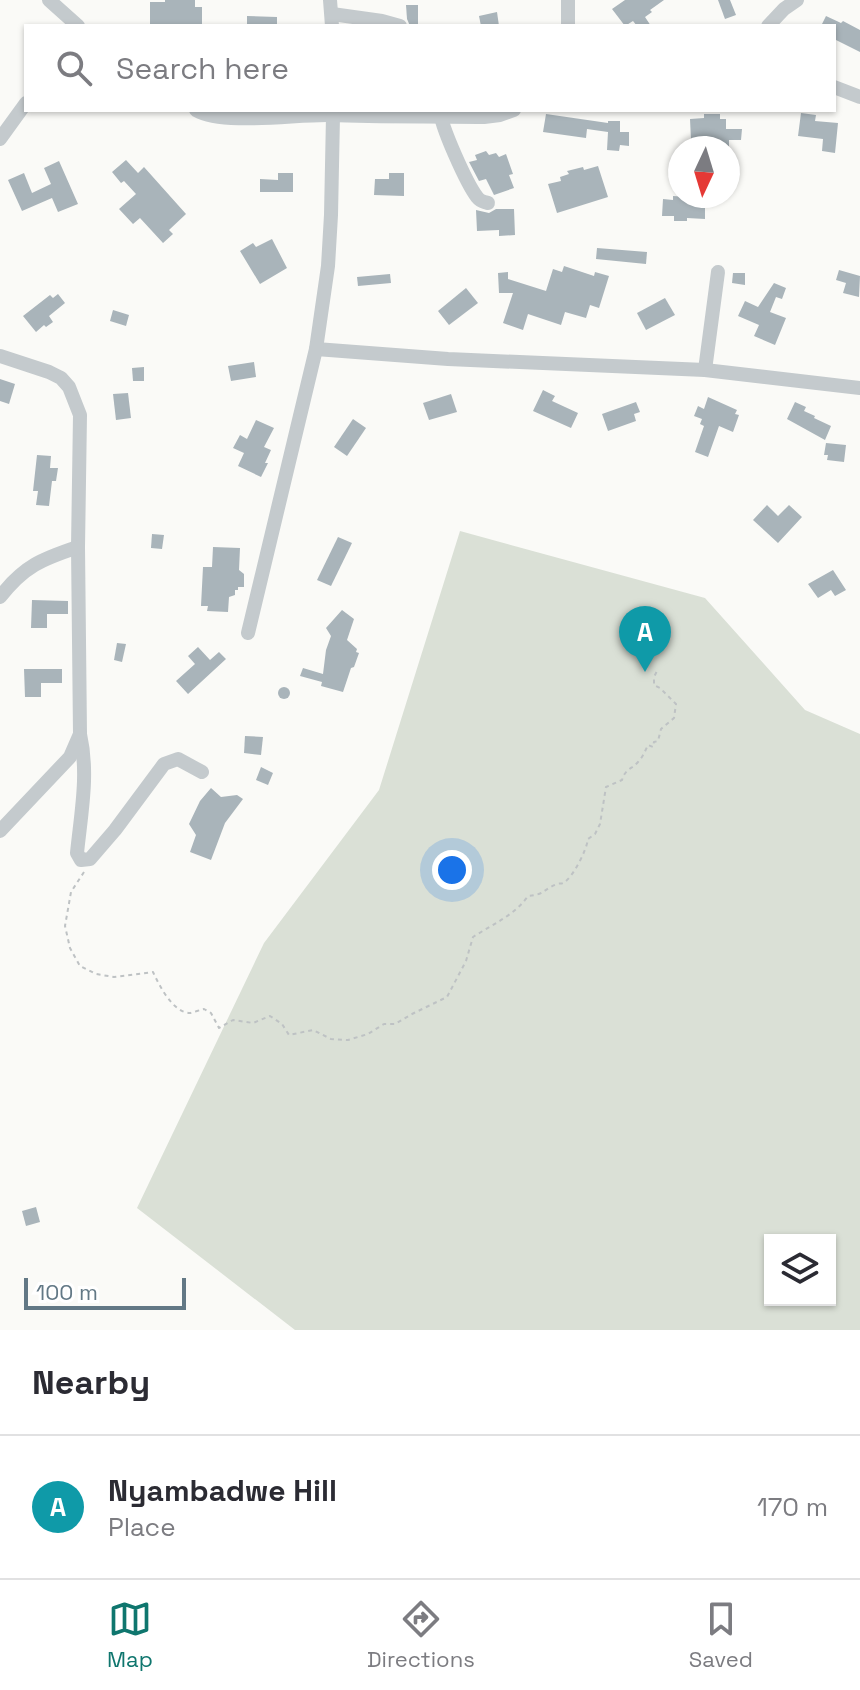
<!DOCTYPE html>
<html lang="en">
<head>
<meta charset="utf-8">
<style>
	:root { --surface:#fff; --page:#f2f2f3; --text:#2b2b33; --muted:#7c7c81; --line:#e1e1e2; --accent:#0f766e }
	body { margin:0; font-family:"Space Grotesk",sans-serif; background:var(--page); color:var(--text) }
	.controls { position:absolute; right:24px; bottom:24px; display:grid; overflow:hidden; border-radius:0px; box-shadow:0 2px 6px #0004 }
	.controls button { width:72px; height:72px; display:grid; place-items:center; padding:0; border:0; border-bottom:2px solid var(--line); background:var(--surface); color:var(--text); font:40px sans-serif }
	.compass { position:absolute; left:668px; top:136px; width:72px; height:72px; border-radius:50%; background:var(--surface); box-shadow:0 2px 6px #0004; rotate:184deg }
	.scale { position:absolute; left:24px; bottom:20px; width:162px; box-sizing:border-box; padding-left:8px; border:4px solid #627885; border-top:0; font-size:22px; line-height:28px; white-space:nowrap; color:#627885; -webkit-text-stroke:6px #fff; paint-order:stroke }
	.you { position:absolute; left:452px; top:870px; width:28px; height:28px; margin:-20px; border:6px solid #fff; border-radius:50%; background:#1a73e8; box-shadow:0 0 0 12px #1a73e833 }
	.badge { display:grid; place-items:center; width:52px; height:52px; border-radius:50%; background:var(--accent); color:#fff; font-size:26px; font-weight:700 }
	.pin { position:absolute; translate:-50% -66px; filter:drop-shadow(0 2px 4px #0008) }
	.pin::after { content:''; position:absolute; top:42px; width:28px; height:24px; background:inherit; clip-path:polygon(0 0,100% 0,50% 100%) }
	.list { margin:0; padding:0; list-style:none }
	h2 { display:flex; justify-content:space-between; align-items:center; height:104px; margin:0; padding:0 32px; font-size:34px }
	h2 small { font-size:26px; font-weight:400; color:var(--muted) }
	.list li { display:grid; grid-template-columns:52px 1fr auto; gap:24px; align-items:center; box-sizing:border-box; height:144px; padding:0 32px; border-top:2px solid var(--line) }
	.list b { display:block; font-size:30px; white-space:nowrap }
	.list p { margin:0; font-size:26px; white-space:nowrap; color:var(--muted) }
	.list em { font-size:26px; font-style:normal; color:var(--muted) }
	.icon { flex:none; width:44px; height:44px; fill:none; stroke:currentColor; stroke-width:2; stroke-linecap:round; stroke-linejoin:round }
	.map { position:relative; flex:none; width:860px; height:1330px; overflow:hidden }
	.search { position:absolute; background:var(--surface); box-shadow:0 2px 6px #0004; left:24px; right:24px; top:24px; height:88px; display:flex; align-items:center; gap:20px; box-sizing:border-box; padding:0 28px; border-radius:0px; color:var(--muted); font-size:30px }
	.sheet { height:248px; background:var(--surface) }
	nav { display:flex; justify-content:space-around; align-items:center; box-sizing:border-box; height:112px; border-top:2px solid var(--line); background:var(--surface); font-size:22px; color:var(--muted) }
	nav a { display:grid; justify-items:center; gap:4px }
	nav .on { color:var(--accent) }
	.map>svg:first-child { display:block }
</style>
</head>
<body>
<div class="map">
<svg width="860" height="1330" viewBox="0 0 860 1330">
	<rect width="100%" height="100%" fill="#fafaf7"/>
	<path fill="#dae0d6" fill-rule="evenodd" d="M460,531L705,598L805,710L860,734V1330H295L137,1208L264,943L379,790ZM770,1240H830V1300H770Z"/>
	<g fill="#a9b4ba">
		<polygon points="165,0 195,0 195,7 202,7 202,26 150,26 150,2 165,2"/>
		<polygon points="625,0 664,0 650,10 652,12 645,17 651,26 637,26 633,21 625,26 612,9"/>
		<polygon points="718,0 730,0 736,15 725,19"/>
		<polygon points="406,5 418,5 418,26 410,26 407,19"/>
		<polygon points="497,12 499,26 481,26 479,16"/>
		<polygon points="247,16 277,17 277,26 247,26"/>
		<polygon points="826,16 841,23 843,21 860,30 860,52 834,39 834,26 821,26"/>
		<polygon points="801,113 816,115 815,121 838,123 835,153 822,151 823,139 798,136"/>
		<polygon points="546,114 608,123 608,121 620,121 620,132 629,132 629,146 620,145 619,151 607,150 608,132 587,129 586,138 543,132"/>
		<polygon points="704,114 720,114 720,119 726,119 726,129 742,129 741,140 729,140 729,148 719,148 719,140 691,140 690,119 704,118"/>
		<polygon points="486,151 489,155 496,153 499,157 506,154 513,174 509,175 514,188 494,195 486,179 479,181 469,162 477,160 475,155"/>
		<polygon points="126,160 138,173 144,167 186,214 169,230 173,234 163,243 140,218 133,224 119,209 136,194 124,181 121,183 112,172"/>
		<polygon points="59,161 78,204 58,212 52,198 22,211 8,180 24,173 32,193 51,184 44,168"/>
		<polygon points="598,166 608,197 557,213 548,184 561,181 560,177 569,174 567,171 583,167 584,170"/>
		<polygon points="278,173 293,173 293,192 260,192 260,179 278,180"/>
		<polygon points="389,173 404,173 404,196 374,195 375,179 389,179"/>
		<polygon points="673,196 702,198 702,205 705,205 705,219 687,218 687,221 674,221 674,216 662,216 663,199 673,200"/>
		<polygon points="496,209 514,209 515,235 499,236 499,230 477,231 476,210 489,213"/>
		<polygon points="272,239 287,268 260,284 240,251 253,243 256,247"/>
		<polygon points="597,248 647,252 646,264 596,259"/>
		<polygon points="564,266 594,276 595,272 609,276 599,308 590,305 586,318 565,312 561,325 528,314 523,330 503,323 513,293 499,293 498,273 508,272 508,279 546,291 553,269 562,272"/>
		<polygon points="839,270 860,276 859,297 843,293 846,283 836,280"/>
		<polygon points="733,273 745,273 745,285 732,283"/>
		<polygon points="390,274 391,283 358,286 357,277"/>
		<polygon points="774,283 786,288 782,299 776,297 770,312 786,318 775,345 754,336 759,325 738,316 745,301 758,307"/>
		<polygon points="466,288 478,303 449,325 438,311"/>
		<polygon points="58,294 65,303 49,316 53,322 46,327 44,325 36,332 23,316 50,295 53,298"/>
		<polygon points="665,298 675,315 646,330 637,313"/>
		<polygon points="113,310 129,315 126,326 110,321"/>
		<polygon points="254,362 256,377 231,381 228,366"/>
		<polygon points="144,367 144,381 133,381 132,368"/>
		<polygon points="0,379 15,384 9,404 0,401"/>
		<polygon points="543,390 555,396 552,401 578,413 571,428 533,411"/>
		<polygon points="128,393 131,418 116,420 113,394"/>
		<polygon points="451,394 457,412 429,420 423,403"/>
		<polygon points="708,397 737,410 735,414 739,415 733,432 719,426 708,457 695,452 704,426 700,424 702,419 694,416 698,406 704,409"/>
		<polygon points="636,402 640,412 634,414 636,421 608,431 602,414"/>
		<polygon points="795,402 806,407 804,411 815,416 814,418 831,426 825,440 787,419"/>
		<polygon points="353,419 366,428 347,456 334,447"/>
		<polygon points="256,420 274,428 264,447 271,450 265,463 268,463 261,477 238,466 244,453 233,448 240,435 247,439"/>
		<polygon points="826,443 846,445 844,462 827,460 828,455 824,455"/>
		<polygon points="37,455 51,456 50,468 58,468 56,481 52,481 49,506 36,505 38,491 33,491"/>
		<polygon points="767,505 778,516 789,505 802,517 778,543 753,520"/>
		<polygon points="152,534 164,535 162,549 151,548"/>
		<polygon points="338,537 352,543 331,586 317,580"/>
		<polygon points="213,547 240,548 239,570 244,574 244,587 238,587 238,590 235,590 235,595 229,597 228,612 207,611 208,606 201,606 203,567 212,567"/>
		<polygon points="833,570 846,590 835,596 831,590 818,598 808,584"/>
		<polygon points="32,600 68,601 68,614 47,614 47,628 31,628"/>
		<polygon points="342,610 354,619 347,640 357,649 356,652 359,653 354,667 351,668 343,692 321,686 322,682 300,676 303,668 323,674 326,650 331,636 326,628"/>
		<polygon points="117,643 126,644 122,662 114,660"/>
		<polygon points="198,647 210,660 219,652 226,659 188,694 176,681 195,664 188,656"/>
		<polygon points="24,669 62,669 62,683 41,683 41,697 25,697"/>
		<circle cx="284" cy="693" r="6"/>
		<polygon points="245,736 263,737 261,755 244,753"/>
		<polygon points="261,767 273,773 268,785 256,780"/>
		<polygon points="211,788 221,797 237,795 243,799 225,823 211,860 190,852 196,835 189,824 200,801"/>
		<polygon points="36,1207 40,1222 26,1226 22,1211"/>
	</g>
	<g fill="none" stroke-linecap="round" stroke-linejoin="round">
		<path stroke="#bec2c4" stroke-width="2" stroke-dasharray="4 4" stroke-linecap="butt" d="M84,872L71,892L65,926L70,948L80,966L96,974L114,977L153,972C159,985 173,1013 190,1013C191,1013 203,1009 204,1009L211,1013L219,1028L233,1020L253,1023L270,1016L282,1024L289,1035L313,1030L331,1039L348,1040L368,1034L384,1024H395L412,1014L447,997L466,961L473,937C493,924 515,915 528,896C544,895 544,889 557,884C559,883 561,884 563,883C573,878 587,849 588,839L595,834L600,824L606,787L622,780C625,769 632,769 638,762C643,757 645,751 648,745L653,747L654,742L658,741L661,729L674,718L676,704L660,688L654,685V677L657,671"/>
		<g stroke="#c4cacd" stroke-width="14">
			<polyline points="49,0 78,26"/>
			<polyline points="330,0 332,26"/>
			<polyline points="568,0 568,26"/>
			<polyline points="332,14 382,21 400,26"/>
			<polyline points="768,26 784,9 797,0"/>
			<polyline points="834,87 860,97"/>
			<path d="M196,110C225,126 295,114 330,115C381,117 433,116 484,117L500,115L514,110"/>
			<path d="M440,110C440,125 467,184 477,197C481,202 482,201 488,203"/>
			<polyline points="0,139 26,103"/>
			<polyline points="316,349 448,359 705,370 860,388"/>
			<path d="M0,356L49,372L61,378L69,387L80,415L78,547L80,734C89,774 81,813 77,853L81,860L90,859L115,830L164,764L178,759L202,772"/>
			<polyline points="705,370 718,272"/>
			<path d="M0,597C24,566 42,559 78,547"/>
			<polyline points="248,633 316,349 328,266 331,215 333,116"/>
			<polyline points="0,831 70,757 80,734"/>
		</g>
	</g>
</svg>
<div class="controls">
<button><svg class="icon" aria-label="layers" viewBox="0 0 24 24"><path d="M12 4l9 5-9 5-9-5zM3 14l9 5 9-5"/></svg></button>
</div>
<svg class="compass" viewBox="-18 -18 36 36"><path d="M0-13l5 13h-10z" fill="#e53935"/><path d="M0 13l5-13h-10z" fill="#7c7c81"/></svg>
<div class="scale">100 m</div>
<div class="you"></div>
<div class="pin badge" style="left:645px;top:672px;background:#0f9aa8">A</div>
<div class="search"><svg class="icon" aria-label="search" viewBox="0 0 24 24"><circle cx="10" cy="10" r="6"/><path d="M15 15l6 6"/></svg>Search here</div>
</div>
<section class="sheet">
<h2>Nearby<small></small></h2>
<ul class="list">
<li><span class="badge" style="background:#0f9aa8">A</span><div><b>Nyambadwe Hill</b><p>Place</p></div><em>170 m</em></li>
</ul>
</section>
<nav>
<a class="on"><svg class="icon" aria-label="map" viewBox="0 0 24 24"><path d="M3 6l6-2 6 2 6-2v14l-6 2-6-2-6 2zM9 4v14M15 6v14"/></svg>Map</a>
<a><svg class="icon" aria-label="directions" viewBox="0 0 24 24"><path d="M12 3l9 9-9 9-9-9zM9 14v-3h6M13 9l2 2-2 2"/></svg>Directions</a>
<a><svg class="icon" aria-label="saved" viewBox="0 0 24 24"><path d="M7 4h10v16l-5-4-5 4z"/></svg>Saved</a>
</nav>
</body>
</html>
